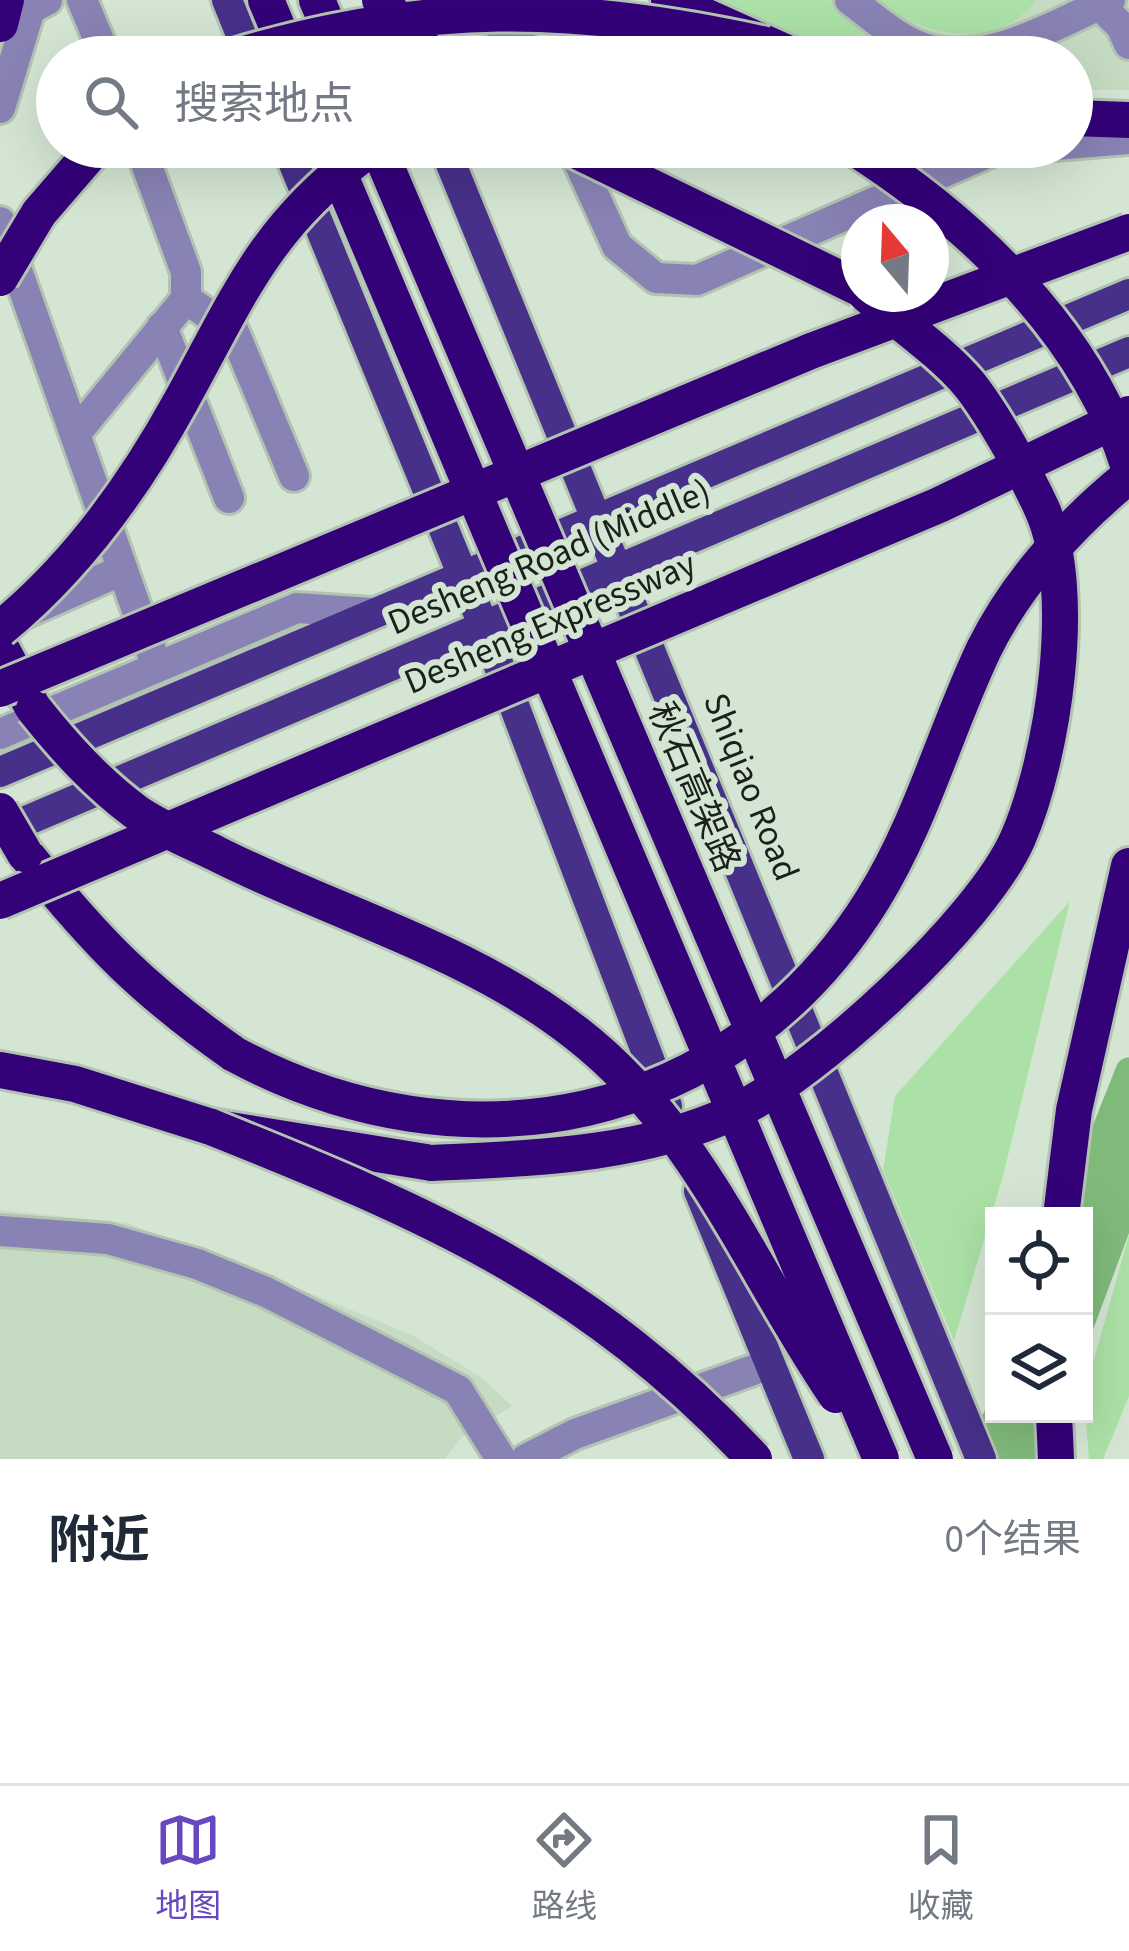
<!DOCTYPE html>
<html lang="zh">
<head>
<meta charset="utf-8">
<style>
	:root { --surface:#fff; --page:#f2f2f3; --text:#1f2937; --muted:#747a83; --line:#e0e1e3; --accent:#6648c1 }
	body { margin:0; font-family:"Source Sans 3","Noto Sans SC",sans-serif; background:var(--page); color:var(--text) }
	.controls { position:absolute; right:36px; bottom:36px; display:grid; overflow:hidden; border-radius:0px; box-shadow:0 12px 48px #0002 }
	.controls button { width:108px; height:108px; display:grid; place-items:center; padding:0; border:0; border-bottom:3px solid var(--line); background:var(--surface); color:var(--text); font:60px sans-serif }
	.compass { position:absolute; left:841px; top:204px; width:108px; height:108px; border-radius:50%; background:var(--surface); box-shadow:0 12px 48px #0002; rotate:341deg }
	.list { margin:0; padding:0; list-style:none }
	h2 { display:flex; justify-content:space-between; align-items:center; height:156px; margin:0; padding:0 48px; font-size:51px }
	h2 small { font-size:39px; font-weight:400; color:var(--muted) }
	.icon { flex:none; width:66px; height:66px; fill:none; stroke:currentColor; stroke-width:2; stroke-linecap:round; stroke-linejoin:round }
	.map { position:relative; flex:none; width:1129px; height:1459px; overflow:hidden }
	.search { position:absolute; background:var(--surface); box-shadow:0 12px 48px #0002; left:36px; right:36px; top:36px; height:132px; display:flex; align-items:center; gap:30px; box-sizing:border-box; padding:0 42px; border-radius:66px; color:var(--muted); font-size:45px }
	.sheet { height:324px; background:var(--surface) }
	nav { display:flex; justify-content:space-around; align-items:center; box-sizing:border-box; height:168px; border-top:3px solid var(--line); background:var(--surface); font-size:33px; color:var(--muted) }
	nav a { display:grid; justify-items:center; gap:6px }
	nav .on { color:var(--accent) }
	.map>svg:first-child { display:block }
</style>
</head>
<body>
<div class="map">
<svg width="1129" height="1459" viewBox="0 0 1129 1459">
	<rect width="100%" height="100%" fill="#d4e6d3"/>
	<g fill="#c5dcc3">
		<polygon points="734,0 1129,0 1129,90 1072,90 1072,57 873,57"/>
		<polygon points="0,1210 126,1223 241,1265 412,1335 482,1378 512,1406 461,1438 445,1459 0,1459"/>
	</g>
	<g fill="#abe1a6">
		<path d="M709,0H829L908,52L932,57C830,57 799,46 709,0Z"/>
		<path d="M874,0H1036C995,55 921,35 874,0Z"/>
		<polygon points="1070,901 1003,1176 954,1341 883,1170 895,1096"/>
		<polygon points="1129,1235 1129,1396 1103,1459 1089,1459 1084,1395"/>
	</g>
	<g fill="#80ba7b">
		<polygon points="1129,1071 1129,1233 1084,1354 1084,1216 1071,1216"/>
		<polygon points="994,1391 994,1414 1059,1414 1037,1459 962,1459"/>
	</g>
	<g fill="none" stroke-linecap="round" stroke-linejoin="round">
		<polyline stroke="#80ba7b" stroke-width="27" points="1073,1212 1129,1071"/>
		<g stroke="#b3c3b2" stroke-width="36">
			<g id="minor">
				<polyline points="82,0 106,57"/>
				<path d="M850,0C873,17 901,43 930,50C989,66 1058,23 1110,0"/>
				<polyline points="1094,0 1121,26 1129,44"/>
				<polyline points="483,57 519,31 544,0"/>
				<polyline points="0,108 30,9 47,0"/>
				<polyline points="572,147 617,246 656,278 697,280 994,150 1129,139"/>
				<polyline points="0,222 157,667"/>
				<polyline points="186,299 234,332 294,476"/>
				<polyline points="162,327 229,498"/>
				<polyline points="76,433 186,299 186,272 140,147"/>
				<polyline points="27,612 120,571"/>
				<polyline points="0,734 297,608 371,613"/>
				<polyline points="0,1231 108,1239 197,1264 266,1292 458,1390 501,1459"/>
				<polyline points="526,1459 575,1434 767,1365"/>
			</g>
		</g>
		<g stroke="#b3c3b2" stroke-width="36">
			<g id="major">
				<polyline points="227,0 250,57"/>
				<polyline points="287,147 484,627 667,1106"/>
				<polyline points="444,147 981,1459"/>
				<polyline points="0,772 1129,294"/>
				<polyline points="0,832 1129,352"/>
				<polyline points="699,1191 809,1459"/>
			</g>
		</g>
		<g stroke="#b3c3b2" stroke-width="42">
			<g id="highway">
				<polyline points="266,0 290,57"/>
				<polyline points="317,0 341,57"/>
				<polyline points="669,0 796,57"/>
				<polyline points="0,24 6,0"/>
				<polyline points="1072,118 1129,120"/>
				<polyline points="0,646 32,706"/>
				<path d="M28,857C96,942 144,991 234,1054"/>
				<polyline points="0,1070 75,1084 211,1127 432,1163"/>
				<polyline points="1061,1216 1074,1110 1129,866"/>
				<polyline points="1054,1414 1056,1459"/>
			</g>
		</g>
		<use href="#minor" stroke="#8983b5" stroke-width="30"/>
		<use href="#major" stroke="#47308a" stroke-width="30"/>
		<use href="#highway" stroke="#330279" stroke-width="36"/>
		<g stroke="#b3c3b2" stroke-width="42" stroke-linecap="butt">
			<g id="highway-bridge">
				<polyline points="380,0 433,57"/>
				<path d="M234,57C425,0 572,2 766,45"/>
				<polyline points="328,147 881,1459"/>
				<polyline points="378,147 935,1459"/>
				<polyline points="569,147 859,288"/>
				<path d="M853,147C969,221 1087,331 1129,468"/>
				<polyline points="0,278 39,213 96,147"/>
				<path d="M0,629C75,568 135,485 181,401C236,302 263,230 357,159"/>
				<polyline points="0,689 811,351 1129,232"/>
				<path d="M34,709C65,748 96,782 136,812C160,829 191,841 217,854C336,914 470,950 576,1033C699,1128 751,1271 836,1395"/>
				<polyline points="0,811 25,854"/>
				<polyline points="0,901 939,505 1129,414"/>
				<path d="M234,1054C462,1177 732,1127 873,899C921,822 945,731 984,649C1017,582 1072,522 1129,476"/>
				<path d="M211,1127C429,1214 590,1283 754,1459"/>
				<path d="M432,1163C533,1158 639,1156 734,1112C816,1074 982,921 1018,838C1053,757 1079,591 1042,509C1026,474 993,414 969,384C941,351 899,323 866,294"/>
			</g>
		</g>
		<use href="#highway-bridge" stroke="#330279" stroke-width="36"/>
	</g>
	<g text-anchor="middle" dominant-baseline="central" stroke-width="12" stroke-linejoin="round" paint-order="stroke">
		<g font-size="36" fill="#1a211a" stroke="#d4e6d3">
			<text transform="translate(549 557) rotate(-23)">Desheng Road (Middle)</text>
			<text transform="translate(550 623) rotate(-23)">Desheng Expressway</text>
			<text transform="translate(694 787) rotate(67)">秋石高架路</text>
			<text transform="translate(751 787) rotate(68)">Shiqiao Road</text>
		</g>
	</g>
</svg>
<div class="controls">
<button><svg class="icon" aria-label="locate" viewBox="0 0 24 24"><circle cx="12" cy="12" r="6"/><path d="M12 2v4M12 18v4M2 12h4M18 12h4"/></svg></button>
<button><svg class="icon" aria-label="layers" viewBox="0 0 24 24"><path d="M12 4l9 5-9 5-9-5zM3 14l9 5 9-5"/></svg></button>
</div>
<svg class="compass" viewBox="-18 -18 36 36"><path d="M0-13l5 13h-10z" fill="#e53935"/><path d="M0 13l5-13h-10z" fill="#747a83"/></svg>
<div class="search"><svg class="icon" aria-label="search" viewBox="0 0 24 24"><circle cx="10" cy="10" r="6"/><path d="M15 15l6 6"/></svg>搜索地点</div>
</div>
<section class="sheet">
<h2>附近<small>0个结果</small></h2>
<ul class="list">
</ul>
</section>
<nav>
<a class="on"><svg class="icon" aria-label="map" viewBox="0 0 24 24"><path d="M3 6l6-2 6 2 6-2v14l-6 2-6-2-6 2zM9 4v14M15 6v14"/></svg>地图</a>
<a><svg class="icon" aria-label="directions" viewBox="0 0 24 24"><path d="M12 3l9 9-9 9-9-9zM9 14v-3h6M13 9l2 2-2 2"/></svg>路线</a>
<a><svg class="icon" aria-label="saved" viewBox="0 0 24 24"><path d="M7 4h10v16l-5-4-5 4z"/></svg>收藏</a>
</nav>
</body>
</html>
